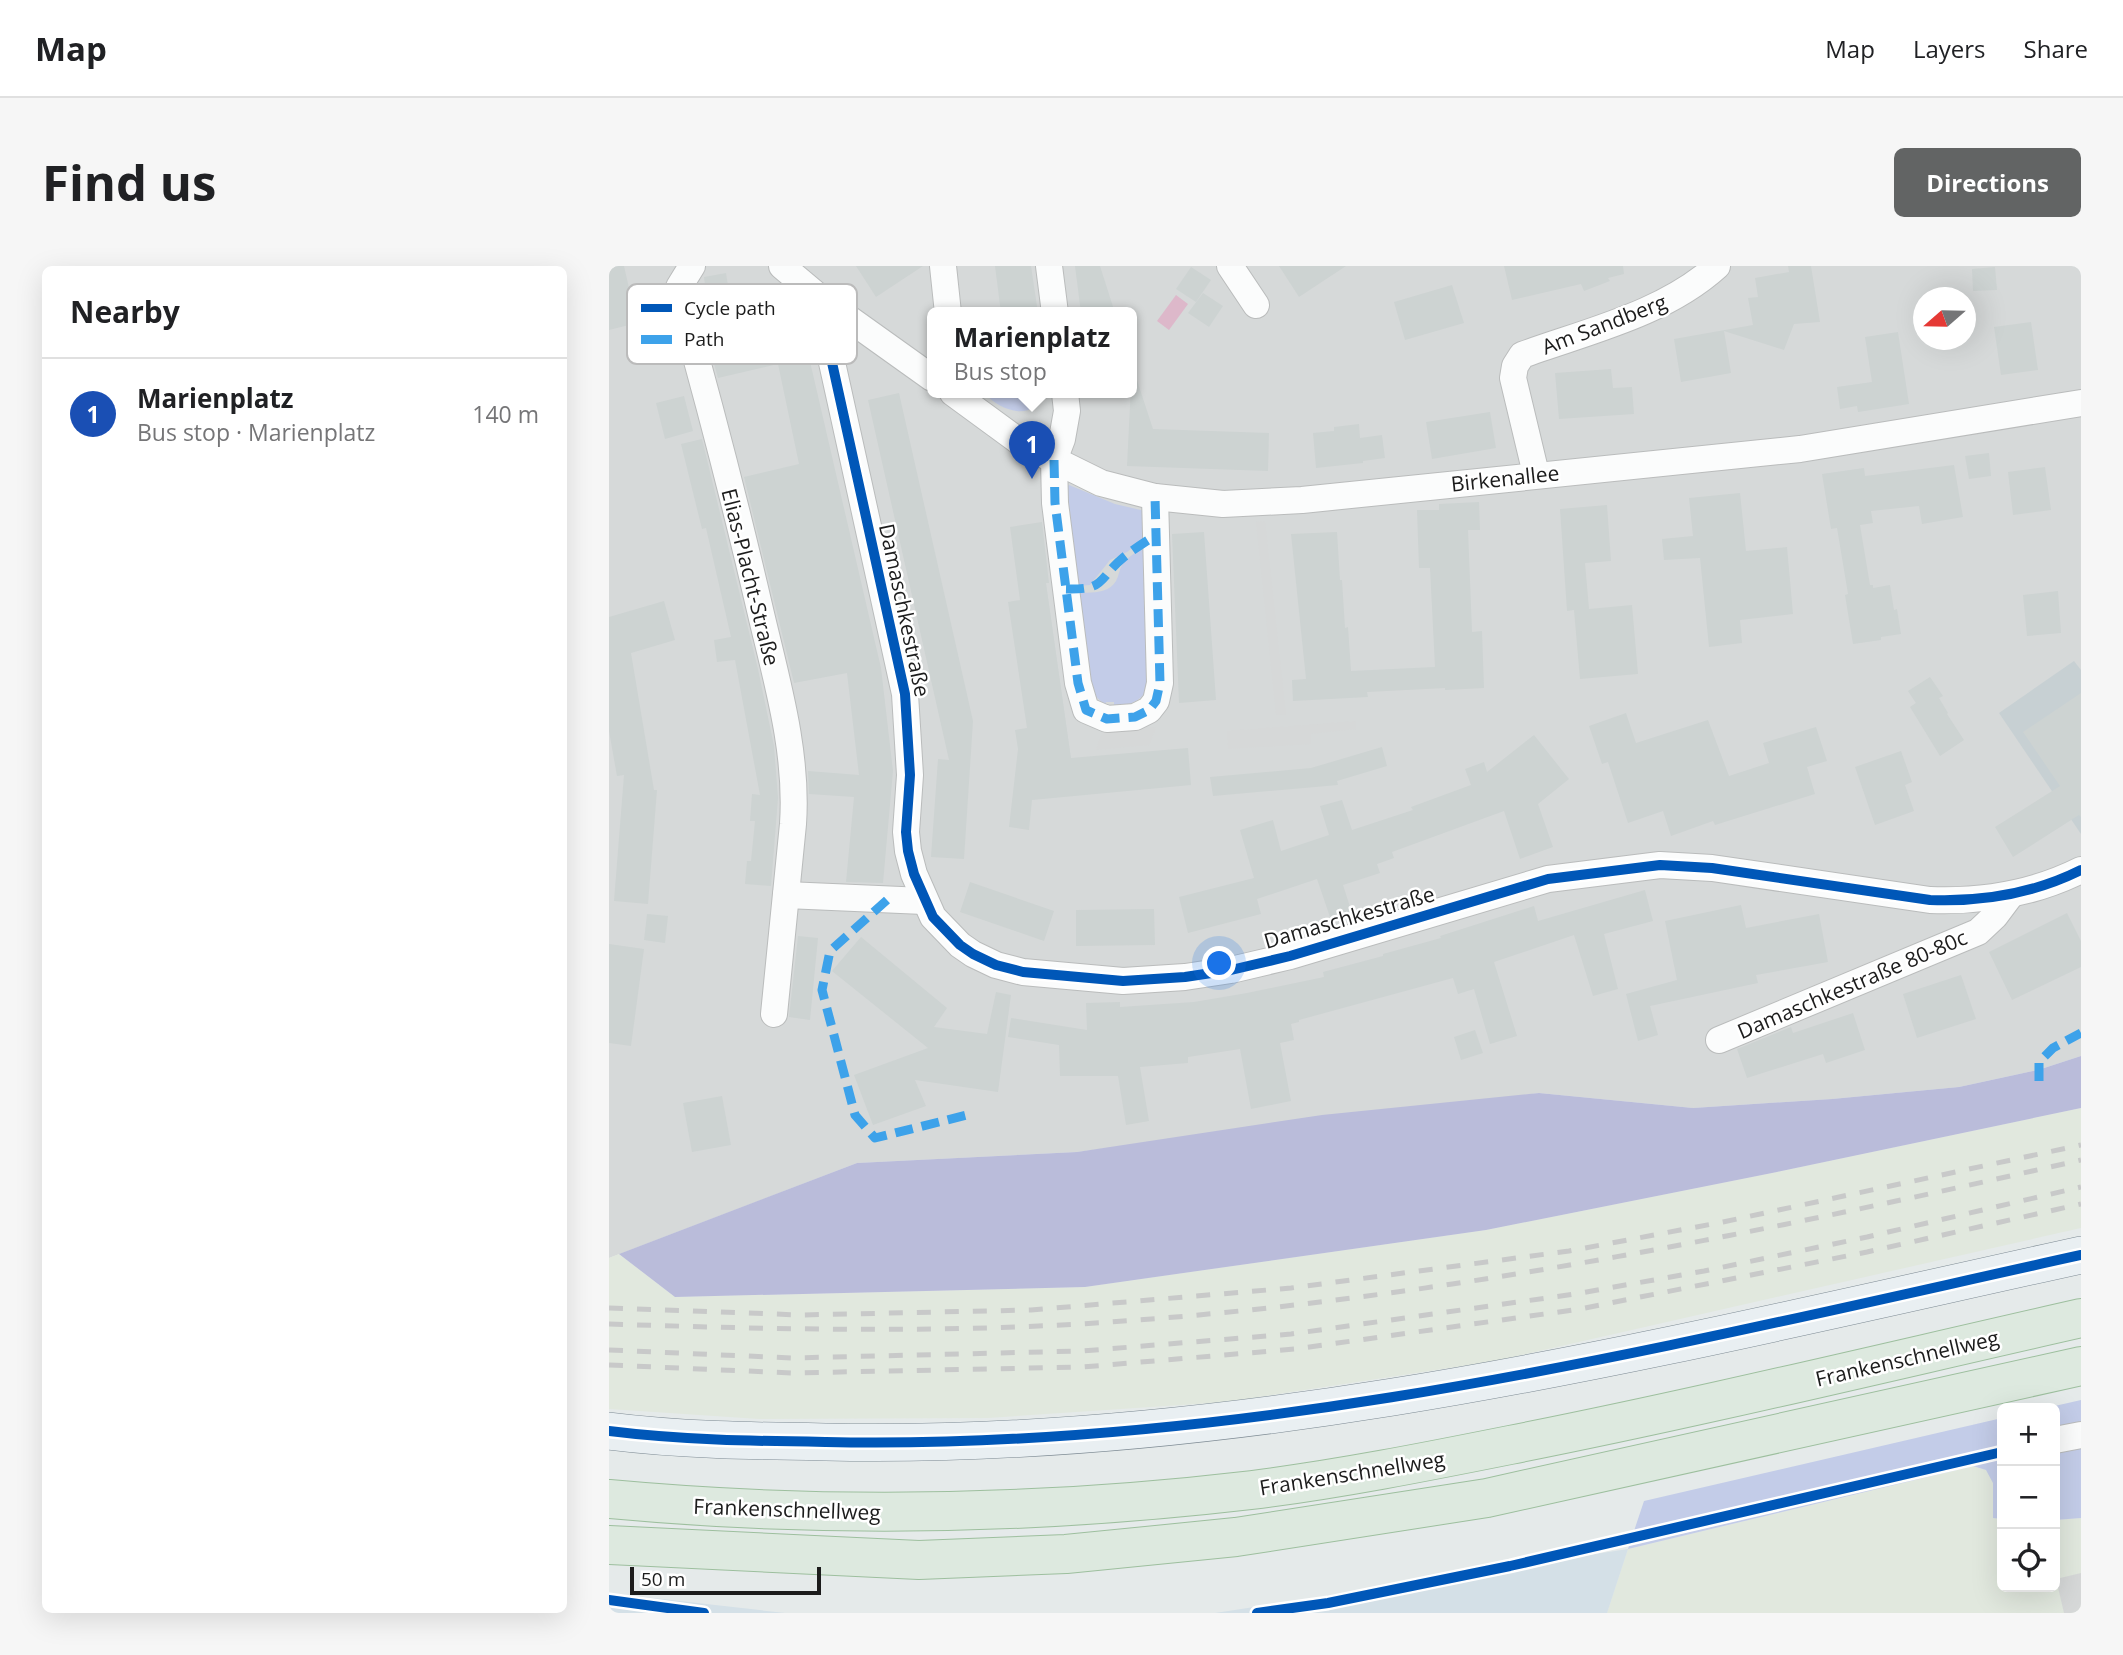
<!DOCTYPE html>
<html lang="en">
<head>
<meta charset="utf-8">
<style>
	:root { --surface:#fff; --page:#f6f6f6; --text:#202124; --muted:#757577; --line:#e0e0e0; --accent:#626464 }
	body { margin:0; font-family:"Open Sans",sans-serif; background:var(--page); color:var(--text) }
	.controls { position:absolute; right:21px; bottom:21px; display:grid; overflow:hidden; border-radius:10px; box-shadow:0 7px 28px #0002 }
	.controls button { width:63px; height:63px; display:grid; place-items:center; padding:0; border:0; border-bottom:2px solid var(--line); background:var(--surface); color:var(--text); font:35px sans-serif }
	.compass { position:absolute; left:1304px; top:21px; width:63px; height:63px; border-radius:50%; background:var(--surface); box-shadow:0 7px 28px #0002; rotate:250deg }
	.scale { position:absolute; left:21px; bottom:18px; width:191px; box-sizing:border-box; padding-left:7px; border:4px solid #1c1c1c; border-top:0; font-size:19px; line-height:24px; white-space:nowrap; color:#1c1c1c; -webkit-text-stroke:5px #fff; paint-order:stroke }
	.you { position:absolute; left:611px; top:698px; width:24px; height:24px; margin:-18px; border:5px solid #fff; border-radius:50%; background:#1a73e8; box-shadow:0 0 0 10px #1a73e833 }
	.badge { display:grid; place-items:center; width:46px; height:46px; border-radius:50%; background:var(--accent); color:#fff; font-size:23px; font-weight:700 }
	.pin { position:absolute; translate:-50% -58px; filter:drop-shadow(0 2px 4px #0008) }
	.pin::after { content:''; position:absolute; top:37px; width:24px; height:21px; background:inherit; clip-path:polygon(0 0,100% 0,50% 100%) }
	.popup { position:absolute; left:318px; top:41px; width:210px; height:91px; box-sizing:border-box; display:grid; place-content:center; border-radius:10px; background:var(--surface); filter:drop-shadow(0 2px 5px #0005); font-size:23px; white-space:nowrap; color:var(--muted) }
	.popup b { font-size:26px; color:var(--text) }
	.popup::after { content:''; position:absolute; left:50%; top:100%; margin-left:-14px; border:14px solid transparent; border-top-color:var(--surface) }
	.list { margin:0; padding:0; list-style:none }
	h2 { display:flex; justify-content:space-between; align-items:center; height:91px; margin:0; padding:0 28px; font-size:30px }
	h2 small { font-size:23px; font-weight:400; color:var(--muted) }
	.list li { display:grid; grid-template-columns:46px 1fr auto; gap:21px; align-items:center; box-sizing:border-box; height:112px; padding:0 28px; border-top:2px solid var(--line) }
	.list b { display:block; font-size:26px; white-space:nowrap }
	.list p { margin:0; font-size:23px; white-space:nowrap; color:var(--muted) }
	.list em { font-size:23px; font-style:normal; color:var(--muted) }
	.icon { flex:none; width:38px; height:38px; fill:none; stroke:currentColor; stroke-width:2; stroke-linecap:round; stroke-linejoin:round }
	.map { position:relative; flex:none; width:1472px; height:1347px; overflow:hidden; border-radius:10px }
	header { display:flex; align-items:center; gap:42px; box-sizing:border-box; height:98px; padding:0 35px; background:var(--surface); border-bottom:2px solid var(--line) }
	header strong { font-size:33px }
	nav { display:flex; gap:38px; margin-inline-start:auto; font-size:24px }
	.intro { display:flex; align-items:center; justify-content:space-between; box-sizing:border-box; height:168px; padding:0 42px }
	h1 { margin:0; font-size:49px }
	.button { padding:18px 32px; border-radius:10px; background:var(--accent); color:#fff; font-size:24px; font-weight:700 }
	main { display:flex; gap:42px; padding:0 42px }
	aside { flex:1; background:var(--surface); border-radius:10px; box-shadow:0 7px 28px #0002 }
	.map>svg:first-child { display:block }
</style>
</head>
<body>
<header>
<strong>Map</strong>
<nav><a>Map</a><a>Layers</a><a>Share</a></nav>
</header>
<div class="intro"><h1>Find us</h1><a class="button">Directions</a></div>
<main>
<aside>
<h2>Nearby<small></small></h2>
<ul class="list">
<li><span class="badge" style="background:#1a4fb4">1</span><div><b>Marienplatz</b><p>Bus stop · Marienplatz</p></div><em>140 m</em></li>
</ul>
</aside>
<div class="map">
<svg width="1472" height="1347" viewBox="0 0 1472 1347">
	<rect width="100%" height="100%" fill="#e5eaea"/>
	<path fill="#d6d9d9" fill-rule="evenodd" d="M0,0H1472V790L1429,804L1350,821L1223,833L1084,842L930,827L468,886L248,897L0,992ZM1314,32H1356V74H1314ZM323,47H523V127H323Z"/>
	<g fill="#e1e8de">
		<polygon points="1472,842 1472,962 886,1095 617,1136 379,1152 150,1153 0,1143 0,992 10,988 66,1031 476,1021 877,964 1168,906"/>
		<polygon points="1364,1200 1377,1204 1385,1216 1384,1252 1393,1253 1393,1321 1446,1321 1446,1254 1472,1252 1472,1347 998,1347 1019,1283"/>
	</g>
	<g fill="#d6d8d8">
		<polygon points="656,255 677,448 667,449 647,256"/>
		<polygon points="747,455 747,463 702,468 702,478 619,483 618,465"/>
		<polygon points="547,461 540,479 487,484 494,465"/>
		<polygon points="1472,1307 1472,1347 1455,1347 1447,1313"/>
	</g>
	<polygon fill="#c7d0d3" points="1465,395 1472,404 1472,568 1390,447"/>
	<g fill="#d4e0e7">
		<polygon points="1019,1283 998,1347 606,1347"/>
		<polygon points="0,1327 176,1347 0,1347"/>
	</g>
	<g fill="#c3cce8">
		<path d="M375,127H437C423,156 393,146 375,127Z"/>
		<polygon points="460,219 506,238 536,245 540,269 518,286 501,294 481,319 469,320 454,224"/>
		<path d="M540,277L539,424C529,436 521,439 505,441V436H497L496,439L483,427L464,326C477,327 499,329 507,315C510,310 510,304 513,299C519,290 531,284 540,277Z"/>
		<polygon points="1472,1134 1472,1252 1446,1254 1446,1142 1437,1142"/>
		<polygon points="1393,1152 1393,1253 1384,1252 1384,1217 1377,1204 1364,1200 1019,1283 1035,1235"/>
	</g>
	<polygon fill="#babcda" points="1472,790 1472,842 1168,906 877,964 476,1021 66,1031 10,988 248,897 468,886 713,849 930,827 1084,842 1223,833 1350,821 1429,804"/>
	<polygon fill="#ddb8ca" points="567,29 579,38 560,64 548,55"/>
	<g fill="#cdd3d2">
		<polygon points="0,0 15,0 28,57 0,64"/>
		<polygon points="247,0 314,0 267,31"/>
		<polygon points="386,0 422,0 429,47 392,47"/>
		<polygon points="466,0 491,0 506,47 472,47"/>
		<polygon points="670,0 737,0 690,31"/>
		<polygon points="895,0 1014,0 1015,8 999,12 1001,15 975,25 972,18 903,34"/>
		<polygon points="1179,0 1202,0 1211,56 1185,58 1175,84 1115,65 1122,107 1072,116 1065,73 1144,59 1139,32 1149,31 1146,12 1180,6"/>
		<polygon points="582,1 602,14 587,36 567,23"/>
		<polygon points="1386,1 1388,24 1364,25 1363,3"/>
		<polygon points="117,7 121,32 98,36 95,11"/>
		<polygon points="843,19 855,57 796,74 785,36"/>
		<polygon points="594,27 614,40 600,61 579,47"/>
		<polygon points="187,35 272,402 284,505 274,617 237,616 245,531 200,528 199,505 250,509 238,407 185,417 135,211 190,198 169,98 109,112 101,83 167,92 156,42"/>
		<polygon points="60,51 70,87 46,94 35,58"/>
		<polygon points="1422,56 1429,104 1392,109 1385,61"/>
		<polygon points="1289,66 1300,138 1249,146 1248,140 1231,143 1228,121 1263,116 1256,71"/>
		<polygon points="523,99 544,163 660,167 659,205 518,200"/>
		<polygon points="1002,103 1004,122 1023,121 1025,148 950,153 946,107"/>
		<polygon points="290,127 364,455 355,593 322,591 329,493 340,494 259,134"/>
		<polygon points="75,130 84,165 56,173 47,137"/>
		<polygon points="881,146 887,182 823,193 817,156"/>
		<polygon points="750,158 751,172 773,169 776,192 754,195 754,197 707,202 704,167 725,165 725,161"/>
		<polygon points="93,173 149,403 165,480 169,532 162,620 136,618 138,595 142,595 146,555 141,555 143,528 151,529 126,394 108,396 105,374 122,371 97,262 93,263 72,178"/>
		<polygon points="1380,187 1382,210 1360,213 1356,190"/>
		<polygon points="1345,199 1354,251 1313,258 1310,240 1262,245 1264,257 1251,259 1261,319 1264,319 1264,322 1281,319 1285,344 1288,343 1292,368 1272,371 1272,374 1244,378 1236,329 1239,328 1228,262 1222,263 1213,208 1255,202 1256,210"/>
		<polygon points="1436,201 1442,244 1404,249 1399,206"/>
		<polygon points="1131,227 1137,285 1178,281 1184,348 1131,354 1133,377 1100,381 1091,292 1055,294 1053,273 1084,270 1080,232"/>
		<polygon points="870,236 871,264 859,264 863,366 873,365 875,422 836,424 836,422 758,426 759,431 684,435 683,414 697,413 682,268 728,266 731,314 733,314 736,362 739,361 742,405 826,401 821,302 810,302 808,244 830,244 830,238"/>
		<polygon points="998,239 1002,295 976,297 980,343 1023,339 1029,408 971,413 965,344 958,345 951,243"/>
		<polygon points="433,256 440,317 437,317 462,492 579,482 582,519 423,534 420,564 400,561 409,483 406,464 418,462 399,336 411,334 401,261"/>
		<polygon points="595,266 607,434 570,437 563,268"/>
		<polygon points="1449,325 1452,367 1418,370 1414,329"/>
		<polygon points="55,335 66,374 22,387 45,524 48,524 39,638 5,635 15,509 8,510 0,465 0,351"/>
		<polygon points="1321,411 1334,430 1330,432 1339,447 1338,448 1355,474 1331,490 1301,441 1307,437 1299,425"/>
		<polygon points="1472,427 1472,551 1470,549 1404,591 1386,561 1451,520 1414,466"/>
		<polygon points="1017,447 1027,477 1099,454 1120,510 1160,497 1154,477 1207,461 1218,495 1198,501 1206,528 1106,559 1104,555 1062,570 1054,545 1019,557 999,496 993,498 980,460"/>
		<polygon points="925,469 960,513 929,538 944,581 911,593 895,545 783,586 785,592 768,598 771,607 734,619 743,647 722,654 708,613 648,633 652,648 579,667 570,631 645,612 631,564 664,554 672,585 720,569 711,540 733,534 743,564 804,544 802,541 862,519 856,503 875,496 878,506"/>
		<polygon points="773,481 778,500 728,515 729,519 604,530 601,511 702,502"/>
		<polygon points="1292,485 1303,516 1296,519 1305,545 1266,559 1246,501"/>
		<polygon points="361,616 445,645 435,675 351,646"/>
		<polygon points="1036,624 1044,655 995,668 1009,723 984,730 965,669 885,696 908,770 881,778 865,723 849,728 844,712 690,754 690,756 682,758 685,774 671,777 682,835 642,843 631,783 579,791 579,797 531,801 540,855 517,859 509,810 451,810 450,779 399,771 402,752 478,764 477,737 511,736 511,741 585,736 638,727 715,711 714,706 774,690 774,688 832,672 831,670 925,640 929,655"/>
		<polygon points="1132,639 1137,662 1210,648 1219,696 1147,709 1149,717 1041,740 1049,769 1029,775 1017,728 1068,714 1056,655"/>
		<polygon points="545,643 546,679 467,680 467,644"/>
		<polygon points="1458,647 1472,675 1472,701 1403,734 1380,686"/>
		<polygon points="38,648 59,650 56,677 35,674"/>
		<polygon points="189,670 209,672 201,754 180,751"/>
		<polygon points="252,671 338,742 325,761 378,768 387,726 402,729 389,826 306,814 317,840 264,859 245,809 319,782 223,705"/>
		<polygon points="0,678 35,683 22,780 0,777"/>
		<polygon points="1352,709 1367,753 1308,772 1294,728"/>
		<polygon points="1244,747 1256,784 1217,797 1214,788 1138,812 1128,783 1182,761 1184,767"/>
		<polygon points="866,764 874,787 852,794 845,771"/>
		<polygon points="113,830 122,879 83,886 74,837"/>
	</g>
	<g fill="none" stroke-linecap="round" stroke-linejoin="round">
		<g stroke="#babcbc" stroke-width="28">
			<g id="minor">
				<path d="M83,0L70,21L72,37C101,140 128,244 152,348C168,416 189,487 184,558L165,748"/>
				<polyline points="173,0 211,32 323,112"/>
				<polyline points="334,0 339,47"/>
				<polyline points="440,0 446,47"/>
				<polyline points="621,0 647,39"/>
				<path d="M211,32L222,92L296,428L301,509L297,566L299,585L305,608L324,651L351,679L364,688L387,699L414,706L514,715L576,711L622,704L681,690L939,613L1051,599L1103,602L1321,634C1374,636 1424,628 1472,604"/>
				<polyline points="344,127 415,179 492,217 546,231 614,238 693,234 1191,183 1472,137"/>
				<polyline points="456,127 458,145 453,173 445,194 446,237 469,417 477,444 498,453 526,451 540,444 547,435 551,417 546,231"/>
				<path d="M927,208L904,112L906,100L913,89C979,65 1055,48 1108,0"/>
				<polyline points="177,629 315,635"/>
				<polyline points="1110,774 1369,666 1386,650 1401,630"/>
				<polyline points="1446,1174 1472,1169"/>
			</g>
		</g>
		<g stroke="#7e8b94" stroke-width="38">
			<path id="secondary" d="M0,1165C71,1174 145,1175 217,1176C644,1185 1058,1080 1472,989"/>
		</g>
		<g stroke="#9dbf9e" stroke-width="40">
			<g id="motorway">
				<path d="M0,1233C215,1253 429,1249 643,1224C730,1213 816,1196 901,1179C1093,1141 1282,1095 1472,1052"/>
				<polyline points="0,1279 310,1294 457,1288 627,1271 878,1232 1472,1100"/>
			</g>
		</g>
		<use href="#minor" stroke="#fbfcfc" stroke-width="26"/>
		<use href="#secondary" stroke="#e9eff2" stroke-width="37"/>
		<use href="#motorway" stroke="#dde9df" stroke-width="38"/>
		<g stroke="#c8c9c9" stroke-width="5" stroke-dasharray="14 14" stroke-linecap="butt">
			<polyline points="0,1042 192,1049 422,1044 682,1022 960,985 1114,956 1472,879"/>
			<path d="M0,1058C157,1063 313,1067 470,1058C809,1038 1142,969 1472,894"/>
			<polyline points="0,1084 183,1092 473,1085 682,1068 966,1028 1095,1005 1258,971 1472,921"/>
			<polyline points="0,1099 183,1107 474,1101 686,1083 971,1043 1258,986 1472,938"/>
		</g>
		<g stroke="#3da2ea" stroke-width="9" stroke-dasharray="18 9" stroke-linecap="butt">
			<polyline points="445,194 446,237 469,417 477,444 498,453 526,451 540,444 547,435 551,417 546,231"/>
			<path d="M457,323C498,324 488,313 515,291C525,283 536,276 547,269"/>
			<polyline points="278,634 221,685 213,724 246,849 266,872 358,849"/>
			<polyline points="1430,815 1430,796 1444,782 1472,767"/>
		</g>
		<g stroke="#fff" stroke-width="15">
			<g id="cycleway">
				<path d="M211,32L222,92L296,428L301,509L297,566L299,585L305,608L324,651L351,679L364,688L387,699L414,706L514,715L576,711L622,704L681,690L939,613L1051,599L1103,602L1321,634C1374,636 1424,628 1472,604"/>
				<path d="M0,1165C71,1174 145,1175 217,1176C644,1185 1058,1080 1472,989"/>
				<polyline points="0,1334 95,1347"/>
				<polyline points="648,1347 719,1337 901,1300 1393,1186"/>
			</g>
		</g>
		<use href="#cycleway" stroke="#0057b8" stroke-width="10"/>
	</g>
	<g text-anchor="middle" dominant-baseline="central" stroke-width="5" stroke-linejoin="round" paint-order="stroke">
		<g font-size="21" fill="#1c1c1c" stroke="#fff">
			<text transform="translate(995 58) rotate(-21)">Am Sandberg</text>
			<text transform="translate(896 212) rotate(-6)">Birkenallee</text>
			<text transform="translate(142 311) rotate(76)">Elias-Placht-Straße</text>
			<text transform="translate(296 344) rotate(78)">Damaschkestraße</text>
			<text transform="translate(740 651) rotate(-16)">Damaschkestraße</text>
			<text transform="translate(1243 718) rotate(-23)">Damaschkestraße 80-80c</text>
			<text transform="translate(1298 1092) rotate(-13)">Frankenschnellweg</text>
			<text transform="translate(743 1207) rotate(-9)">Frankenschnellweg</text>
			<text transform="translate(178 1243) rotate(2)">Frankenschnellweg</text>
		</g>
	</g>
	<rect x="18" y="18" width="230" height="80" rx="10" fill="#fff" stroke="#bbb" stroke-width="2"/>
	<rect x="32" y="38" width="31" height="8" fill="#0057b8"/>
	<rect x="32" y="69" width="31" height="9" fill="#3da2ea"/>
	<g font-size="19" fill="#1c1c1c">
		<text x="75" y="49">Cycle path</text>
		<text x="75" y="80">Path</text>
	</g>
</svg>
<div class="controls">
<button>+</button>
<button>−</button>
<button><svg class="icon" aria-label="locate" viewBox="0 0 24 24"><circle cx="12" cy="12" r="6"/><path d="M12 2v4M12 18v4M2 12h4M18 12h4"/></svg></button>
</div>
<svg class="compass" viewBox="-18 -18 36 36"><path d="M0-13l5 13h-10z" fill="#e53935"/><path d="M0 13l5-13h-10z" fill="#757577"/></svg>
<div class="scale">50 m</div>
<div class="you"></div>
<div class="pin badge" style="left:423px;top:213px;background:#1a4fb4">1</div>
<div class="popup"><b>Marienplatz</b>Bus stop</div>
</div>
</main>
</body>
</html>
